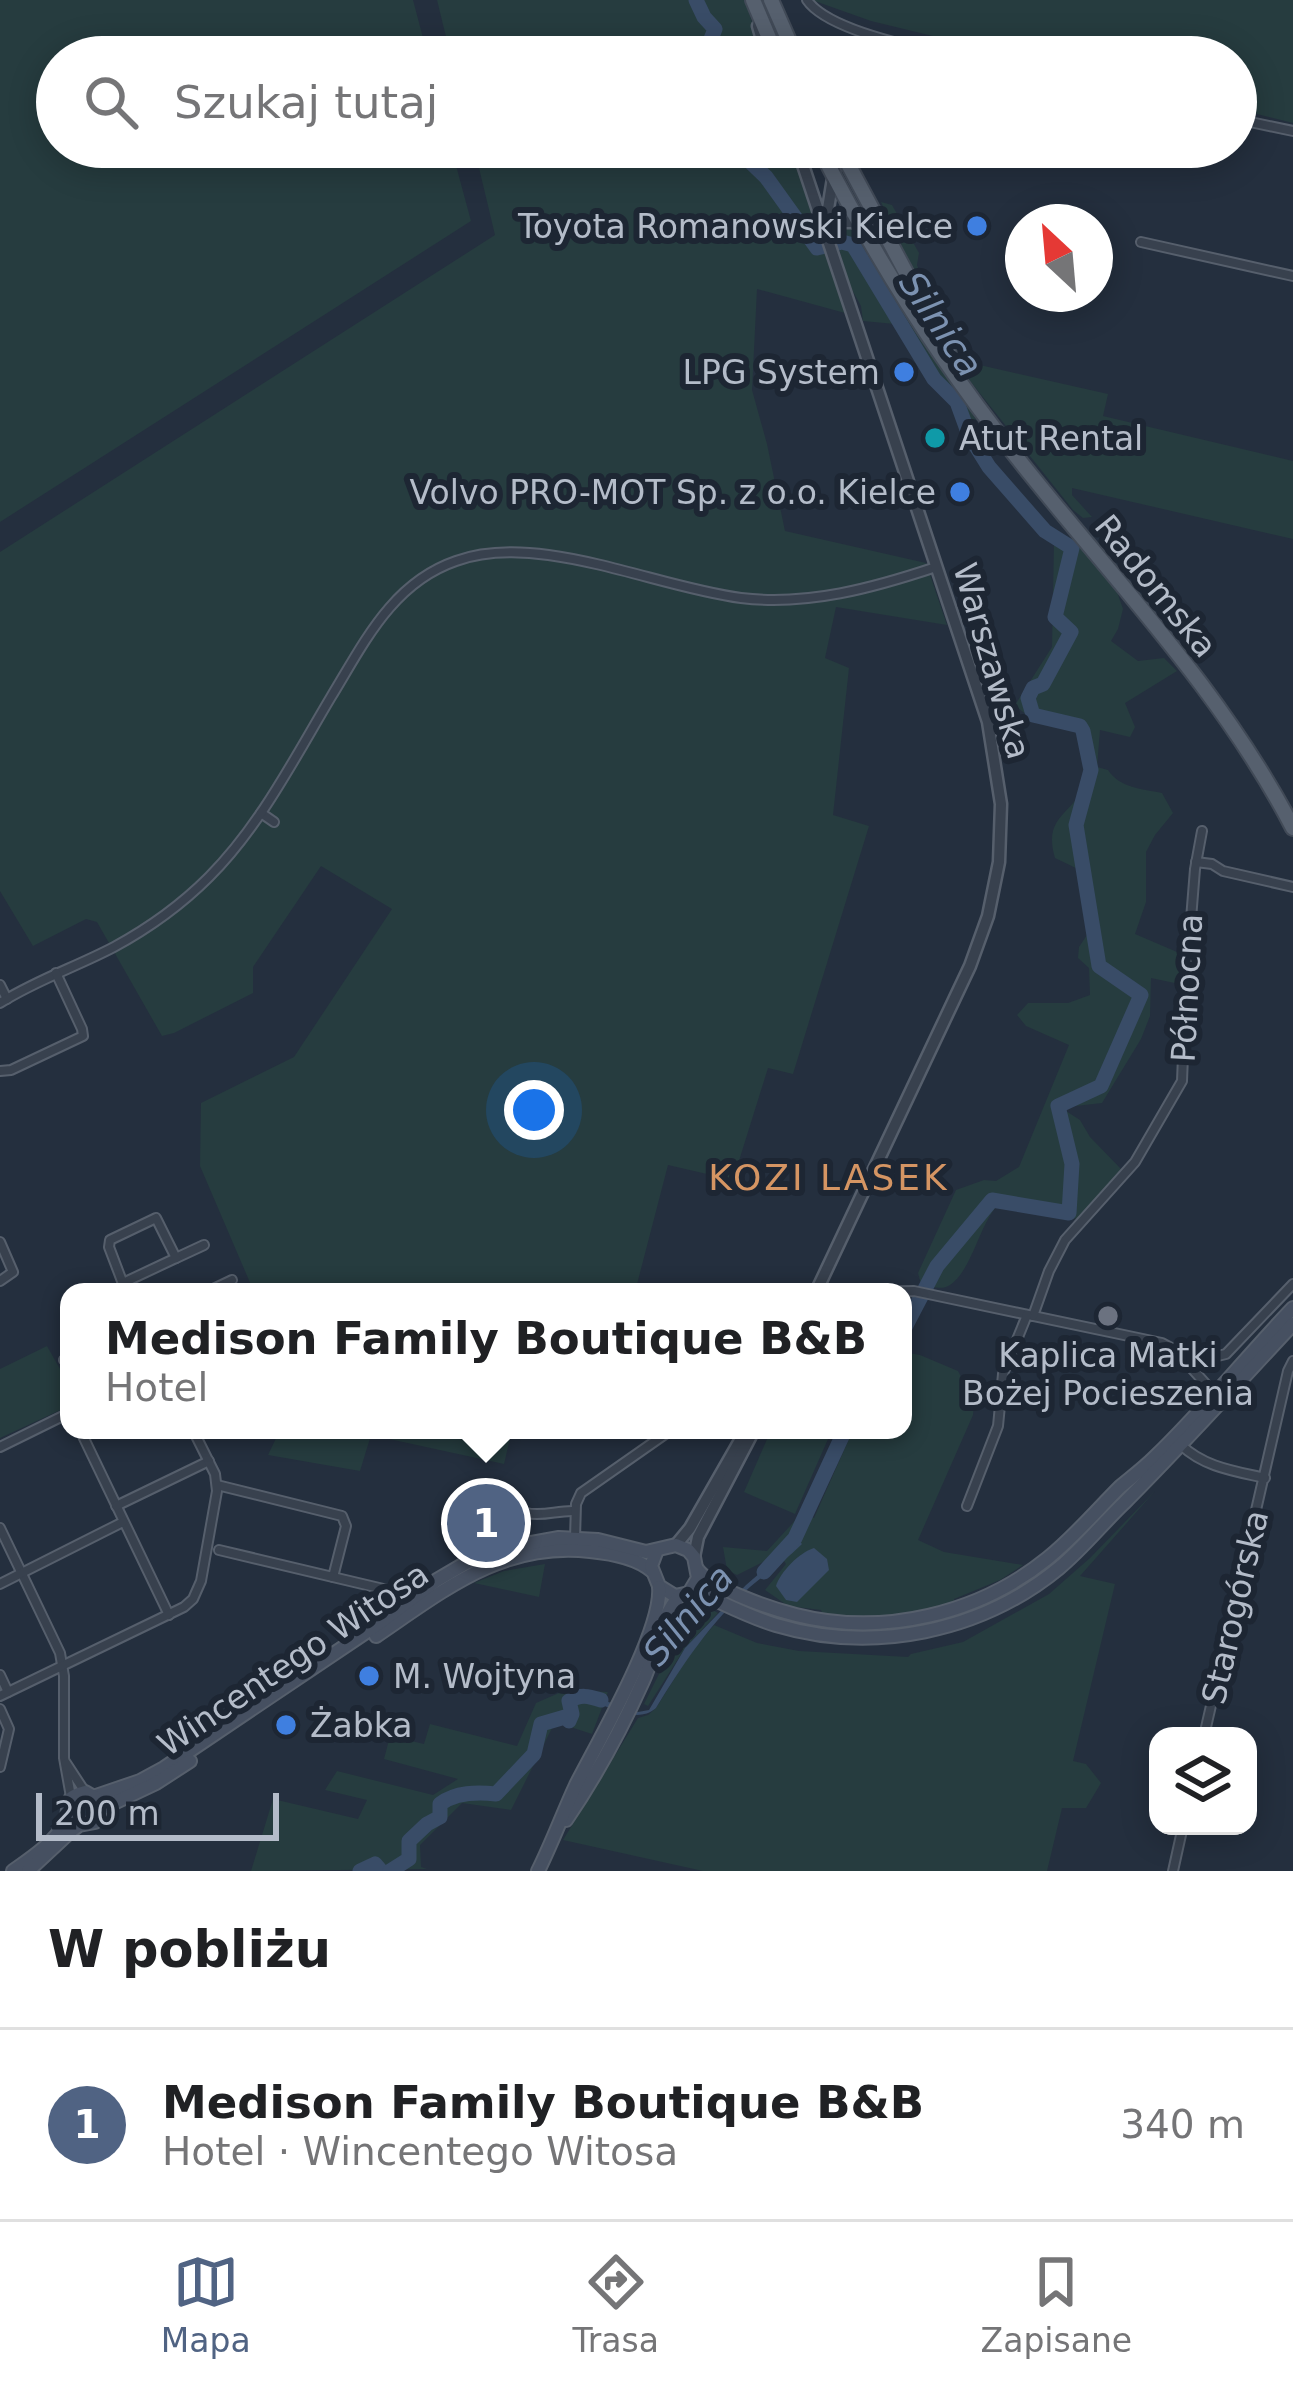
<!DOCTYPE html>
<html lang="pl">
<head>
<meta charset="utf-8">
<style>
	:root { --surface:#fff; --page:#f6f6f6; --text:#202124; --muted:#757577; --line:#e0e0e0; --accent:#506383 }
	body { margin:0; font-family:"DejaVu Sans",sans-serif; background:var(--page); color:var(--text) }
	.controls { position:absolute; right:36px; bottom:36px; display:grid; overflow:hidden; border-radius:24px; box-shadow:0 6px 30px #0003 }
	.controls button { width:108px; height:108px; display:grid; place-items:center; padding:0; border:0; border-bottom:3px solid var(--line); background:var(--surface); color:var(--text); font:60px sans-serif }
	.compass { position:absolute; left:1005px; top:204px; width:108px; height:108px; border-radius:50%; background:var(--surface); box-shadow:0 6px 30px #0003; rotate:334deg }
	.scale { position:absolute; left:36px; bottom:30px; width:243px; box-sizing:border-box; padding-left:12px; border:6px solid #b4bcc9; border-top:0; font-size:33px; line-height:42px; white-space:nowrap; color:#b4bcc9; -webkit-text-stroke:9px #1d2633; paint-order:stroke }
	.you { position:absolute; left:534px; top:1110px; width:42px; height:42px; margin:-30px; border:9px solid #fff; border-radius:50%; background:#1a73e8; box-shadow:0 0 0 18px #1a73e833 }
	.badge { display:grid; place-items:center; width:78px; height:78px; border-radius:50%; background:var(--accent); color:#fff; font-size:39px; font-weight:700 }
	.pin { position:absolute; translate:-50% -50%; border:6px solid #fff; box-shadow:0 3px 12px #0006 }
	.popup { position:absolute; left:60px; top:1283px; width:852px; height:156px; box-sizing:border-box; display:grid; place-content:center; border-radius:24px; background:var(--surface); filter:drop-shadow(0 3px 9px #0005); font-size:39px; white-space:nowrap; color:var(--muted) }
	.popup b { font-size:45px; color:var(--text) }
	.popup::after { content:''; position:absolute; left:50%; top:100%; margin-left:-24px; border:24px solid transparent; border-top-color:var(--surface) }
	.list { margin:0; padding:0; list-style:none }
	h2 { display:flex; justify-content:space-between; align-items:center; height:156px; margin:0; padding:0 48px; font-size:51px }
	h2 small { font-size:39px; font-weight:400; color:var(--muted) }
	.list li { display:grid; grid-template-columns:78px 1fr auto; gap:36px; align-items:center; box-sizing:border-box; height:192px; padding:0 48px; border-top:3px solid var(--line) }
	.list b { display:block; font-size:45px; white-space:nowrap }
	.list p { margin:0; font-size:39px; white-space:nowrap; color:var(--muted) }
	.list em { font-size:39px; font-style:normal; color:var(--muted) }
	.icon { flex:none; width:66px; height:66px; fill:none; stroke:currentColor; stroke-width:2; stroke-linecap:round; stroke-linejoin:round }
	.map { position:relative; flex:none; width:1293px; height:1871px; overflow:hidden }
	.search { position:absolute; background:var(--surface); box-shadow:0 6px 30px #0003; left:36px; right:36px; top:36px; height:132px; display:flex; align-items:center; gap:30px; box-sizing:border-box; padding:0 42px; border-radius:66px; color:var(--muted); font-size:45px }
	.sheet { height:348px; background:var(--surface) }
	nav { display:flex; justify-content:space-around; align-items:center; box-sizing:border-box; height:168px; border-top:3px solid var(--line); background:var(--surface); font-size:33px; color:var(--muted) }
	nav a { display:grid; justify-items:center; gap:6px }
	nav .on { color:var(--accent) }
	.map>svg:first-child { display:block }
</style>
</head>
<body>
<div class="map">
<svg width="1293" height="1871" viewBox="0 0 1293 1871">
	<rect width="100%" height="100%" fill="#242f3e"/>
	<g fill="#263c3f">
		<polygon points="0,0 413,0 428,57 57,57 57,147 451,147 471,221 0,522"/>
		<polygon points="437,0 745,0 763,57 451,57"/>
		<polygon points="812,0 1293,0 1293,123 1236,109 1236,57 1019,57 871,21"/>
		<polygon points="474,147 792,147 845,313 757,289 752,390 767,444 785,531 926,563 947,625 836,607 825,658 849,668 833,815 869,826 793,1074 768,1068 733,1180 668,1165 635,1292 254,1292 200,1166 201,1103 294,1057 392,909 321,866 253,967 253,993 174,1033 162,1036 97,922 86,919 33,946 0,891 0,552 495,235"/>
		<polygon points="881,202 892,205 919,253 917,265 935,316"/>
		<path d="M846,225L857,233C876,263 893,294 912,324C933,356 993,427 989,465L972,444L955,409L930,379L895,324L863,321L861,306L850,286L835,236L837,230Z"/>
		<polygon points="971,363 1108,394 1103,416 1293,461 1293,539 1072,488 1072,495 1092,517 1083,518 1073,510 970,381 966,371"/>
		<path d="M1059,536L1077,540L1114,583L1123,609L1118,629L1111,641L1138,661L1164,658L1177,671L1125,703L1135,727L1130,737L1100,730L1097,767L1108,770C1120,788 1142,789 1162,793L1173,813L1155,835L1146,852V902L1135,934L1184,955V985L1151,978L1150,1016L1141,1039L1102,1103L1067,1107L1066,1111L1080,1120L1090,1137L1121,1169L1078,1219L997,1206C979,1226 972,1270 950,1285C941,1291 930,1286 921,1284L918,1273L956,1190L984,1180L996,1181L1019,1167L1069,1045L1026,1026L1017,1015L1028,1003H1068L1090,995L1089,968L1078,958L1079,947L1087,935L1080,870L1055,858C1041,811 1080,815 1088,774C1091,760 1082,742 1078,728C1054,727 1033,723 1015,705L1052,647L1054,542Z"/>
		<polygon points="47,1346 69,1385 69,1406 0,1438 0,1369"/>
		<polygon points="903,1352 920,1355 958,1371 974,1402 973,1415 918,1540 944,1552 1023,1565 1000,1580 954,1599 955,1604 883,1618 823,1616 821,1610 788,1606 765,1590 786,1564 779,1554 737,1575 727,1570 723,1547 767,1551 802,1513 814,1518 853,1430 903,1430"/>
		<polygon points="1235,1384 1058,1564 1014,1594 964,1616 908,1630 843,1633 798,1626 745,1609 750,1605 849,1627 995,1597 1114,1499"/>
		<polygon points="280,1430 512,1430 504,1464 371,1435 360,1471 268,1455"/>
		<polygon points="771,1430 832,1430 795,1514 744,1492"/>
		<polygon points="1155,1491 1080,1576 1115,1584 1073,1761 1086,1764 1101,1783 1086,1808 1062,1808 1047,1871 703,1871 563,1840 638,1718 648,1715 656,1708 691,1652 714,1625 757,1643 799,1651 908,1657 911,1654 963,1642 1049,1594 1090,1558"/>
		<polygon points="545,1564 539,1597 474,1583 504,1571"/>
		<polygon points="697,1607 707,1607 718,1613 685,1648 648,1706 644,1704 660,1672 680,1616"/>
		<polygon points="566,1690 608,1692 592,1734 555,1722 511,1810 462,1803 420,1845 421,1867 427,1869 251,1871 273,1799 358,1819 367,1800 325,1790 337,1771 433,1795 458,1779 384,1759 390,1736 424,1744 430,1724 517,1746 536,1703"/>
	</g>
	<g fill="#394c67">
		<path d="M798,1540L802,1544C786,1560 768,1572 750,1587C711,1622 683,1664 656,1708C635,1726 608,1704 584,1699L585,1694L638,1712L649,1710L685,1648L746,1585Z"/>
		<path d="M814,1548L827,1559L829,1570L797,1602L786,1600L776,1586C780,1572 800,1552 814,1548Z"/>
	</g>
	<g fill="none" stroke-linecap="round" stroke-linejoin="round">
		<g stroke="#394c67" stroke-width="15">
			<polyline points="696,0 704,17 715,29 709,44 716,46 721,55 718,57"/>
			<polyline points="735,147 766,177 817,248 842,242 853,245 934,379 957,402 969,435 989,467 1045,531 1072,548 1055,617 1071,632 1043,684 1033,688 1028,698 1033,715 1080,726 1083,731 1091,770 1076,825 1099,966 1141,995 1101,1086 1058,1106 1072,1164 1069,1213 992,1200 937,1266 903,1331"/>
			<polyline points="764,1572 795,1538 845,1430"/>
			<polyline points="360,1871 375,1864 381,1871"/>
			<path d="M390,1871L409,1859V1841L427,1824L440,1817V1804C456,1792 477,1792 496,1794L534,1754L541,1724L565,1717L569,1721L572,1714L569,1701C581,1694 588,1696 601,1700"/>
		</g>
		<g stroke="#565f6c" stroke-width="12">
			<g id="minor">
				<path d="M807,0C828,31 924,50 962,57"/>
				<polyline points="1236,119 1293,131"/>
				<polyline points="1141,242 1293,276"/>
				<polyline points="261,813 274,822"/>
				<polyline points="1196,862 1212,864 1223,871 1293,887"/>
				<polyline points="0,985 7,999"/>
				<path d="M0,1003C36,980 76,967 114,947C149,928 181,905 209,877C260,826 294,759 331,697C364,643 392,583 456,561C539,531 654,587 741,598C808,606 873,588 936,567"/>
				<polyline points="0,1071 11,1070 83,1036 82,1029 56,973"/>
				<polyline points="0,1242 13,1272 0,1281"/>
				<polyline points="176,1258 204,1245"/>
				<polyline points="123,1283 176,1258 156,1218 110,1240 109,1247 125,1289 126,1292"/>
				<polyline points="207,1292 232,1280"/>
				<polyline points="861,1292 914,1291 1162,1343 1175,1350 1214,1393"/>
				<polyline points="1033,1316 1049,1271 1065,1240 1135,1162 1182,1081 1186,982 1195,869 1202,831"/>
				<polyline points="64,1360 69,1357"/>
				<polyline points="1192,1368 1201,1360 1226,1354 1293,1284"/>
				<polyline points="80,1430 169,1615"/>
				<path d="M1181,1445C1204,1467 1234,1471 1265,1478"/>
				<polyline points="0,1447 69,1413"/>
				<polyline points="217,1485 342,1516 346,1526 333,1577"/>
				<polyline points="116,1506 209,1461"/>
				<polyline points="967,1506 998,1426 1003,1374 1027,1315"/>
				<path d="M526,1513C544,1517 557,1510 575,1511"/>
				<polyline points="0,1528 60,1653 64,1676 64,1758 71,1797"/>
				<polyline points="575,1538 576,1504 581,1493 671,1430"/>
				<polyline points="219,1550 392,1591 398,1593 406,1603"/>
				<polyline points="0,1584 123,1522"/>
				<polyline points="0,1675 8,1692"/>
				<polyline points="0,1696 184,1607 193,1599 201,1581 217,1491 215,1474 193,1430"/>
				<polyline points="0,1709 9,1729 0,1767"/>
				<polyline points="1204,1736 1288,1371 1293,1361"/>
				<polyline points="66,1763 85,1792"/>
				<polyline points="1173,1871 1183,1826"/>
			</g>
		</g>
		<g stroke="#565f6c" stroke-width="15">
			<g id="tertiary">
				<polyline points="758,26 767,57"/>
				<polyline points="797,147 988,722 1001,804 999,862 988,916 970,966 816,1292"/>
				<polyline points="825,227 838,148"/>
				<polyline points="829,239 832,230 840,222 852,222 860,225"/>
				<polyline points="676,1545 690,1528 746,1430"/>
				<polyline points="694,1557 698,1537 754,1430"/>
			</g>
		</g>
		<g stroke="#565f6c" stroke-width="16">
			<g id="secondary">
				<path d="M697,1569C712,1589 771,1609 796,1615C883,1637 979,1614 1048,1558C1074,1537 1096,1511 1120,1487C1132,1477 1144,1468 1155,1457C1204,1410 1246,1357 1293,1308"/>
				<path d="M690,1592L700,1593C725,1604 749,1617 776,1625C873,1654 981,1632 1059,1568C1083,1548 1102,1524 1124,1503C1182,1445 1237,1384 1293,1324"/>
				<path d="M376,1636C444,1590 503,1541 590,1551C611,1553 636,1557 652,1571"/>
				<polyline points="96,1796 140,1781 164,1768 381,1622 437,1580 471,1560 497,1549 559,1538 598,1540 646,1552 676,1545 688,1550 694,1557 698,1578 689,1593 675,1596 659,1586 651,1566 657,1550"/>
				<polyline points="101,1809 156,1783 190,1761"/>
				<path d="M566,1820C596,1776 621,1730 643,1681C654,1658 662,1612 680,1596"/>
				<path d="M13,1871C30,1859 56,1842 65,1822C73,1805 60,1798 85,1792L99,1800"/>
				<polyline points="28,1871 71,1831 79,1825 95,1822 101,1809"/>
				<path d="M538,1871C552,1843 563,1813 576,1785C598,1742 663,1630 659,1587"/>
			</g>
		</g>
		<g stroke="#414a57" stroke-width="18">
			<g id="primary">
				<polyline points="753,0 777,57"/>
				<polyline points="771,0 796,57"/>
				<path d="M819,147C874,256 939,360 1015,455C1111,577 1221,689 1293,828"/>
				<polyline points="839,147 950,355"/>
			</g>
		</g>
		<use href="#minor" stroke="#38414e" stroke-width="8"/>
		<use href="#tertiary" stroke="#38414e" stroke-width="10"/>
		<use href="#secondary" stroke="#465061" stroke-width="12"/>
		<use href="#primary" stroke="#56606e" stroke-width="14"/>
	</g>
	<g fill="#3f7fe0" stroke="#1d2633" stroke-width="4.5">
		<circle cx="977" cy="226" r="12"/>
		<circle cx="904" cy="372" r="12"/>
		<circle cx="960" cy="492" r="12"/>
		<circle cx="369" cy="1676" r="12"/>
		<circle cx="286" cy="1725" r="12"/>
	</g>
	<circle fill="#0f9aa8" stroke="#1d2633" stroke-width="4.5" cx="935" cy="438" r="12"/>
	<circle fill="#6b7280" stroke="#1d2633" stroke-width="4.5" cx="1108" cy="1316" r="12"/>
	<g text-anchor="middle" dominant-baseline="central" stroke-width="12" stroke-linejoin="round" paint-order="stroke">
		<g font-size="33" fill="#b4bcc9" stroke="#1d2633" text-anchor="end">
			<text x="953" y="226">Toyota Romanowski Kielce</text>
			<text x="880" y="372">LPG System</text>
			<text x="959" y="438" text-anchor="start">Atut Rental</text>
			<text x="936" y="492">Volvo PRO-MOT Sp. z o.o. Kielce</text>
			<text x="1108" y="1355" text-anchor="middle">Kaplica Matki<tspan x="1108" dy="38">Bożej Pocieszenia</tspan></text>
			<text x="393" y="1676" text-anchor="start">M. Wojtyna</text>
			<text x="310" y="1725" text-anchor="start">Żabka</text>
		</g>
		<g font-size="33" fill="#b4bcc9" stroke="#1d2633">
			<text transform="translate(1156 586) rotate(51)">Radomska</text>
			<text transform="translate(992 661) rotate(74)">Warszawska</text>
			<text transform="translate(1187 988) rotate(-87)">Północna</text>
			<text transform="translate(1235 1607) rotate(-77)">Starogórska</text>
			<text transform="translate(293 1659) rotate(-34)">Wincentego Witosa</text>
		</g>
		<g font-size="36" font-style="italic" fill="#7c92b1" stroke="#1d2633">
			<text transform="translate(941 324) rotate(56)">Silnica</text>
			<text transform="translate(688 1615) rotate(-50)">Silnica</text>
		</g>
		<g font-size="36" letter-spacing="3" fill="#d59563" stroke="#1d2633">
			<text x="829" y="1177">KOZI LASEK</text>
		</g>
	</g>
</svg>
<div class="controls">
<button><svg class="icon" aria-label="layers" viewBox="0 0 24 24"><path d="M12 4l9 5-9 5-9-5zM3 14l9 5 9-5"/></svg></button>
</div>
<svg class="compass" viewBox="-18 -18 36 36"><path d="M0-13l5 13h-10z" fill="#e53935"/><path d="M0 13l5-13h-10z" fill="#757577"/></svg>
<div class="scale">200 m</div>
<div class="you"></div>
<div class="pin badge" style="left:486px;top:1523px">1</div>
<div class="popup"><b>Medison Family Boutique B&amp;B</b>Hotel</div>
<div class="search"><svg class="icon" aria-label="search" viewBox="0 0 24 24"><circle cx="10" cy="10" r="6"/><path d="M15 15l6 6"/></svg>Szukaj tutaj</div>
</div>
<section class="sheet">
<h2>W pobliżu<small></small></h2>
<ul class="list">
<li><span class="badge">1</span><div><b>Medison Family Boutique B&amp;B</b><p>Hotel · Wincentego Witosa</p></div><em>340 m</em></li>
</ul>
</section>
<nav>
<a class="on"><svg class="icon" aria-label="map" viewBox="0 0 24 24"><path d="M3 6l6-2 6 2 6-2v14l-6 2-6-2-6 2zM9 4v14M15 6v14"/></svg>Mapa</a>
<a><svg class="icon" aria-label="directions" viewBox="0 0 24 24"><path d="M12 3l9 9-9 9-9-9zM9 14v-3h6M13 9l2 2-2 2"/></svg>Trasa</a>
<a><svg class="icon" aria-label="saved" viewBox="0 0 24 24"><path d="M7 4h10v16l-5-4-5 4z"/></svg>Zapisane</a>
</nav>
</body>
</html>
